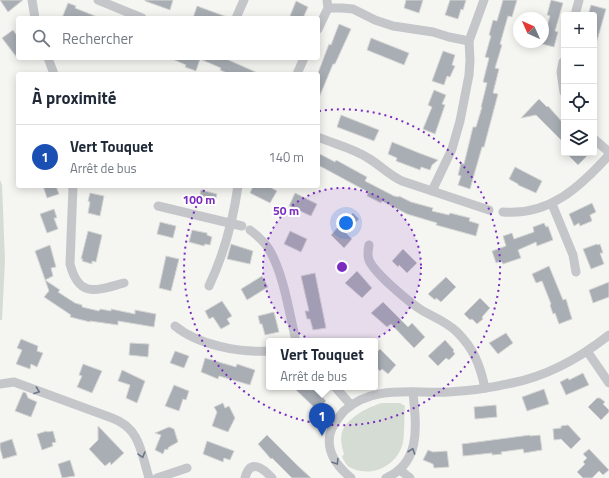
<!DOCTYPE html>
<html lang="fr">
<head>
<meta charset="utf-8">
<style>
	:root { --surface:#fff; --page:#f2f2f3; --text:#1f2937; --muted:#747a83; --line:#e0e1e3; --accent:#db6a2c }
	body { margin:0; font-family:"Titillium Web",sans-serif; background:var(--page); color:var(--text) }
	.controls { position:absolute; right:12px; top:12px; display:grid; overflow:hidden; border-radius:4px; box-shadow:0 2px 10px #0003 }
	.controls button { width:36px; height:36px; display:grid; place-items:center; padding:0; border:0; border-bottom:1px solid var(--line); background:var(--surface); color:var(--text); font:20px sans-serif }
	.compass { position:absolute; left:513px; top:12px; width:36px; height:36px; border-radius:50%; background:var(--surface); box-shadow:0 2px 10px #0003; rotate:315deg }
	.you { position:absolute; left:346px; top:223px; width:14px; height:14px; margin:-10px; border:3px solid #fff; border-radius:50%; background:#1a73e8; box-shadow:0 0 0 6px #1a73e833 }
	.badge { display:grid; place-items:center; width:26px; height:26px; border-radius:50%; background:var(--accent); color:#fff; font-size:13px; font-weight:700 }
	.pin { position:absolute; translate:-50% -33px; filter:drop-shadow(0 1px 2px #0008) }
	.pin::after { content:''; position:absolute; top:21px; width:14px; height:12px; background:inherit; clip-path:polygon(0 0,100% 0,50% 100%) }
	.popup { position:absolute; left:266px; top:338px; width:112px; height:52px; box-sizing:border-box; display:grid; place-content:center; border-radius:4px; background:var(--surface); filter:drop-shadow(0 1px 3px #0005); font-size:13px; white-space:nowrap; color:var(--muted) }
	.popup b { font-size:15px; color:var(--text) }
	.popup::after { content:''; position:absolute; left:50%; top:100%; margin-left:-8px; border:8px solid transparent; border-top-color:var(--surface) }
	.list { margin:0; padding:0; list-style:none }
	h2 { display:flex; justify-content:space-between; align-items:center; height:52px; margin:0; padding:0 16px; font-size:17px }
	h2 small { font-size:13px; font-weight:400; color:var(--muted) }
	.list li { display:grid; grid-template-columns:26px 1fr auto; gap:12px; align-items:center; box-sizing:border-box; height:64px; padding:0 16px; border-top:1px solid var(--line) }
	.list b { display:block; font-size:15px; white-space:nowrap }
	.list p { margin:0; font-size:13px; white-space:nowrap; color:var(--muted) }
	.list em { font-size:13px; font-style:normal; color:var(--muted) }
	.icon { flex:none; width:22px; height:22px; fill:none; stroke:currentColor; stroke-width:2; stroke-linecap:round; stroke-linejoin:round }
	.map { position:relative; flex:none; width:609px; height:478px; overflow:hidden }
	.search { position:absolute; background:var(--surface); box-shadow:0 2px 10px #0003; left:16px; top:16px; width:304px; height:44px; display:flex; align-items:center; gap:10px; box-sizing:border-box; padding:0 14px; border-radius:4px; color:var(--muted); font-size:15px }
	.panel { position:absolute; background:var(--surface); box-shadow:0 2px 10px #0003; left:16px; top:72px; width:304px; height:116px; border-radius:4px }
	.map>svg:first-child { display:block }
</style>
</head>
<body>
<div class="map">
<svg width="609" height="478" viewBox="0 0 609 478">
	<rect width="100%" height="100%" fill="#f5f5f2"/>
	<g fill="#d5dcd3">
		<polygon points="0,180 2,185 5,260 2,320 0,320"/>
		<path d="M382,403H400L405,406C404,414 405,440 402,446C394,468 370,478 349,467C346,465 344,460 342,457L344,454C342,447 340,439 342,432C348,417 368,407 382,403Z"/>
	</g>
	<g fill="#a8aeb4" stroke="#d6d7d4">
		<polygon points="0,0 23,0 8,12"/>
		<polygon points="145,0 173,0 170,10 145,1"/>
		<polygon points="406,0 423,0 419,13 404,8"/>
		<polygon points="450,0 466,0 463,10 461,9 458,19 445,15"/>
		<polygon points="503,0 517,0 512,17 508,16 500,44 502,45 495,68 499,69 493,93 498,94 484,147 482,147 470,189 458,185 461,176 458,175 461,163 464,164 473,127 476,127 482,107 481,107 487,83 483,82 489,58 485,57 491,36 489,35 493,20 497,21"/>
		<polygon points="551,0 563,3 555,31 558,32 554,47 542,44 550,16 547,15"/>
		<polygon points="296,1 308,7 303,18 295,18 290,16"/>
		<polygon points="68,3 76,6 75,8 100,18 62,18"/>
		<polygon points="591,5 606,9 596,44 594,43 594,15 588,15"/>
		<polygon points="197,6 227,17 227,18 193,18"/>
		<polygon points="339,24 351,29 335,64 333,64 318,100 318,73 329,44 331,45"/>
		<polygon points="13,30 18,37 18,59 2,38"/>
		<polygon points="371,38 409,53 404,65 367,50"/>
		<polygon points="443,51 455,55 452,65 455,66 450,77 447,76 444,85 432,81"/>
		<polygon points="170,58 224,58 260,74 229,74 220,70 221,68 200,59 196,71 185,67 186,65"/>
		<polygon points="434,90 446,95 442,104 445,105 435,134 423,129 432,107 428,105"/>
		<polygon points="539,99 547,107 548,106 564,124 564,143 536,115 521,118"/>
		<polygon points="341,115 379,130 374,141 337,127"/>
		<polygon points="392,142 419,153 438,160 432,165 430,170 421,167 420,170 396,161 397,158 388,154"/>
		<polygon points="318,153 335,162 336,160 367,177 365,181 394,196 399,197 399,196 411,202 433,208 432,211 449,215 450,213 470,218 469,221 479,224 476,236 436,225 437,223 407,214 382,201 381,203 367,196 368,192 318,165"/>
		<polygon points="566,153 590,153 578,165"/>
		<polygon points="515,167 542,181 536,193 518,185 518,184 509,179"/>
		<polygon points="43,186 56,186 59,194 47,198"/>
		<polygon points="253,186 268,186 277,191 270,203 250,193"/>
		<polygon points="201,190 217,194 214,206 198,202"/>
		<polygon points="90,193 104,196 100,216 88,213 90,202 88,201"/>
		<polygon points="295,193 317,204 311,216 289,206"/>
		<polygon points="592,203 596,212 590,215 592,221 580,226 579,223 574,226 569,214"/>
		<polygon points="54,209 57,218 54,218 58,229 47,233 40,214"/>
		<polygon points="353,213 359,219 345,232 352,239 344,248 331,235 345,219 346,220"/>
		<polygon points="160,222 176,226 173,238 157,234"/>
		<polygon points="544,223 546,227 548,226 553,240 537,246 536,242 518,250 521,258 503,264 501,261 496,263 492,251 506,246 503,236 512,233 514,239 534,232 533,227"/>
		<polygon points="192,230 207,233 207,235 212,237 210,245 205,244 204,246 189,242"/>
		<polygon points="88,231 102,235 96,262 92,261 92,264 82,261 83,259 81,259"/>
		<polygon points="290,231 307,239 301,252 284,244"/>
		<polygon points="231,244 253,251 250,264 227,259"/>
		<polygon points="597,244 598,245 600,244 603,253 600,253 604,264 591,269 583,249"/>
		<polygon points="50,245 56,267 51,268 53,276 45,280 60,290 58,292 75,303 82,305 82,307 99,311 100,309 111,311 111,309 135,314 135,310 156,314 154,327 118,321 118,325 90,321 90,322 70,317 71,315 44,297 49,291 35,251"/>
		<polygon points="403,249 417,263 407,273 399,265 398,267 392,261"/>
		<polygon points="166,256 179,259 171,291 159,288"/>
		<polygon points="549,266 563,300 566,299 572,319 559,324 555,313 553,314 550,305 551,304 542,281 536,283 532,274"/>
		<polygon points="357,271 372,288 362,298 345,283"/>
		<polygon points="315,273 326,328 313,330 310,319 307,319 305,311 309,311 301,276"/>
		<polygon points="262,276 268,287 247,300 241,289"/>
		<polygon points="446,277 456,287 441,302 436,298 435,300 428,294"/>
		<polygon points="609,282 609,297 593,303 589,290"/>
		<polygon points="480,298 490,308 482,317 483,319 477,324 472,319 470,320 464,314"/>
		<polygon points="222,301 232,316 227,319 230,324 221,329 213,317 209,319 205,311"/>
		<polygon points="383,302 408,327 412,323 425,337 414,348 391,324 387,327 371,313"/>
		<polygon points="274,312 279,332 265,335 262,324 260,324 258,316"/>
		<polygon points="506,333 513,343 498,354 489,343"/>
		<polygon points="21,339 38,346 37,351 43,353 37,367 31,364 30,369 16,364 22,350 17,348"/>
		<polygon points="445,340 454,350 453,351 455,354 449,360 446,358 438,366 428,356"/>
		<polygon points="130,343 149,344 148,357 129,355"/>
		<polygon points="380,349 396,365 388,374 382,369 380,371 375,367 375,354"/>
		<polygon points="175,351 189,356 184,368 170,363"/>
		<polygon points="205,358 236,367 237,364 255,370 250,385 219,376 218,379 201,372"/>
		<polygon points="83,364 102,371 92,393 77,387 82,376 79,375"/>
		<polygon points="122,370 145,381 137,403 126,398 130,385 118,381"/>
		<polygon points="583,373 589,385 566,395 560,382 568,378 569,380"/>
		<polygon points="174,385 189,391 186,400 183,399 179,411 165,406"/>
		<polygon points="293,387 314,387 326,401 317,410"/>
		<polygon points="544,389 549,404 527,411 522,397"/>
		<polygon points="23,392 26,393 28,398 37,402 31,417 15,411"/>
		<polygon points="597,398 600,398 605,402 603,404 609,410 609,412 601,420 588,407"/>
		<polygon points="223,403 225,408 229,406 235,418 228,432 212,426 217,412 214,407"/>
		<polygon points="496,405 497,417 475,419 474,407"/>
		<polygon points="568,425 581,439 571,449 561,439 554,440 553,429 561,428 561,426"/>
		<polygon points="98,426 124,453 111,465 110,462 105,466 89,449 98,440"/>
		<polygon points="169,427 174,429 178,442 169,447 167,450 165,449 163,454 155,450 161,435 155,433"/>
		<polygon points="47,431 47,432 53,431 56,442 52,443 53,446 42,450 37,434"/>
		<polygon points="267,435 297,465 311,478 292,478 272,458 271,459 258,444"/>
		<polygon points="530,435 530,436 540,435 542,450 524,453 523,449 501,452 502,454 492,455 492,453 463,456 462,444"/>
		<polygon points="12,439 17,455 3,459 0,448 0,443"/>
		<polygon points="207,441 234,451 230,460 224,458 223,462 203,454"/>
		<polygon points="589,449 609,470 603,475 599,471 592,478 583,478 577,472 585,464 583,462 587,458 583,454"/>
		<polygon points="428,450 433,452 447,451 449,467 434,468 433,464 423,460"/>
		<polygon points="70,460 75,476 62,478 58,464"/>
	</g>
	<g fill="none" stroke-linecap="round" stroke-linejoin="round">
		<g stroke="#c4c6ca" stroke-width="9">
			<polyline points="32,0 35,18"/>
			<polyline points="98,0 142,18"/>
			<polyline points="328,8 342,8 353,9 375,20 393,26 433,32 449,37 469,41"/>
			<polyline points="575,15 579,0"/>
			<polyline points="236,18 244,0"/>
			<polyline points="318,29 328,8 327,0"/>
			<polyline points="48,58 54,74"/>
			<polyline points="563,62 561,72 564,92"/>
			<polyline points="297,74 304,58"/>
			<path d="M318,137C334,144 353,148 368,158C380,165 389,175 402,181L489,210"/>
			<polyline points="594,139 609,152"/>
			<path d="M73,186L70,264C79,299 97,290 124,283"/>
			<polyline points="432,191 452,149 460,121 469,75 470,60 469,41 484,0"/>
			<polyline points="552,204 573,255 576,272"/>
			<polyline points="158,206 242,226"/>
			<path d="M503,212C549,216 580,187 609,155"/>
			<path d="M250,230C258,236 265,242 270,251C284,276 289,312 296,341"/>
			<path d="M369,245C368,250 367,255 369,260C374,273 410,303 423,311C434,317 447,322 457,332C474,349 480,365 485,388"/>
			<path d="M209,286C224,254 233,221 238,186"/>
			<path d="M175,326C198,345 240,353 269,351"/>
			<polyline points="587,351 609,383"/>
			<path d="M0,384L14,382L112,418C140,428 141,452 149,478"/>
			<polyline points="335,387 351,405"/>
			<polyline points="400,470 410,478"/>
			<polyline points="157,478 187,468"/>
			<path d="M245,478C250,458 263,468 272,478"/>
			<path d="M351,478C338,467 326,453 330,434C332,425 338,418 344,411C373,384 413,394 449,392C470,391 491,388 512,383C547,376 581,357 609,335"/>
			<path d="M386,478C422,462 416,425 413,392"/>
		</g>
	</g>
	<defs><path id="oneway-chevron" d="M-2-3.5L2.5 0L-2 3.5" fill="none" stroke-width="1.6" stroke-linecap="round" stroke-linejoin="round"/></defs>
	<g stroke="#6b7686">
		<use href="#oneway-chevron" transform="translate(37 391) rotate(20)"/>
		<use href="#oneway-chevron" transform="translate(412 451) rotate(-71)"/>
		<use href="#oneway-chevron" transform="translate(142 455) rotate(74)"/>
		<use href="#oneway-chevron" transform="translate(336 462) rotate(58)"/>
	</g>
	<circle cx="342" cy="267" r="79" fill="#7b2cbf" fill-opacity=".12"/>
	<g fill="none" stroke="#7b2cbf" stroke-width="2" stroke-dasharray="2 4">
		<circle cx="342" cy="267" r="79"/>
		<path d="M319 111A158 158 0 1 1 206 187"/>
	</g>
	<circle cx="342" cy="267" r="6" fill="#7b2cbf" stroke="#fff" stroke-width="2"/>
	<g font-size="12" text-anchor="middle" font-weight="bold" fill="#7b2cbf" stroke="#fff" stroke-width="4" stroke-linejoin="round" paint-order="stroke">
		<text x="199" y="204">100 m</text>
		<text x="286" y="215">50 m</text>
	</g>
</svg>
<div class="controls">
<button>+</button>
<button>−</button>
<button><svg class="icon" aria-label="locate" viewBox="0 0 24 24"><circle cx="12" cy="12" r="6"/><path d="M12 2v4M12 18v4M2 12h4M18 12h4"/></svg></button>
<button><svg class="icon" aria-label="layers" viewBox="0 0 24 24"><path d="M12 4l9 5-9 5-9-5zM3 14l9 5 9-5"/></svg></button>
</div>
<svg class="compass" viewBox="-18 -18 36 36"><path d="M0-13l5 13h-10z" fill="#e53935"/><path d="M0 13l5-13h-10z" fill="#747a83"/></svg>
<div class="you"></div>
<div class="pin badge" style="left:322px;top:436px;background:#1a4fb4">1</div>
<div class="popup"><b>Vert Touquet</b>Arrêt de bus</div>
<div class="search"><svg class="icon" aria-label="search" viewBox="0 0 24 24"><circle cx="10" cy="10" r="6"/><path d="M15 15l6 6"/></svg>Rechercher</div>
<section class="panel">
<h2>À proximité<small></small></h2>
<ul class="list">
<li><span class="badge" style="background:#1a4fb4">1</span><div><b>Vert Touquet</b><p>Arrêt de bus</p></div><em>140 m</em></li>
</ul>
</section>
</div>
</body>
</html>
